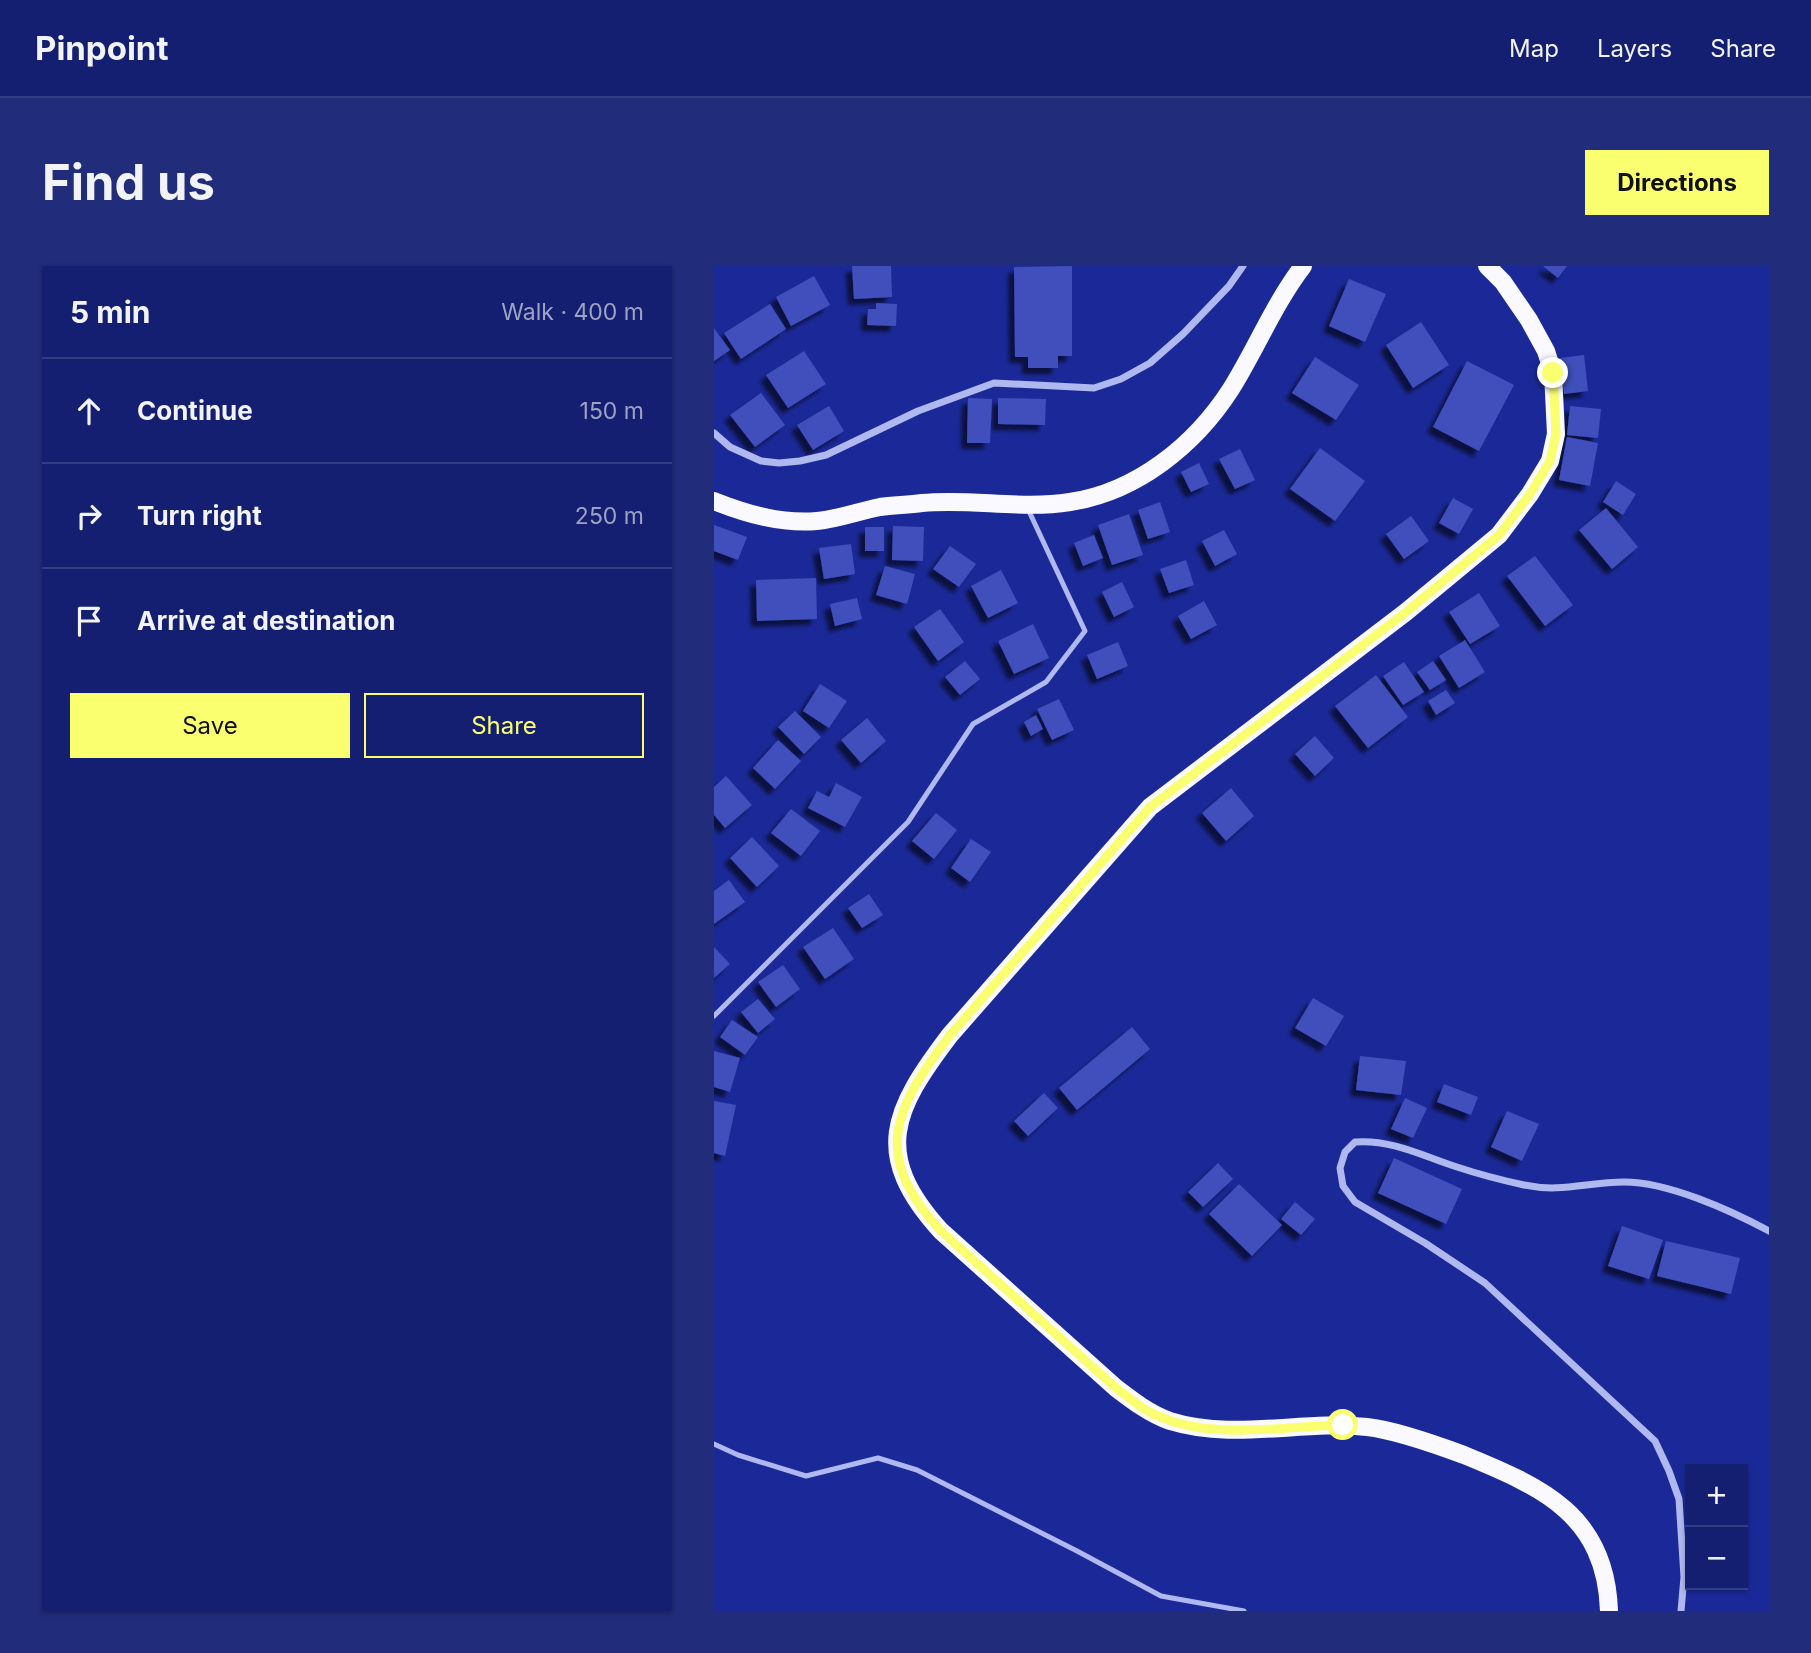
<!DOCTYPE html>
<html lang="en">
<head>
<meta charset="utf-8">
<style>
	:root { --surface:#141f72; --page:#212c7a; --text:#f1f3f6; --muted:#9da2c4; --line:#333d84; --accent:#f9ff6f }
	body { margin:0; font-family:Inter,sans-serif; background:var(--page); color:var(--text) }
	.controls { position:absolute; right:21px; bottom:21px; display:grid; overflow:hidden; border-radius:0px; box-shadow:0 2px 5px #0004 }
	.controls button { width:63px; height:63px; display:grid; place-items:center; padding:0; border:0; border-bottom:2px solid var(--line); background:var(--surface); color:var(--text); font:35px sans-serif }
	.stop { position:absolute; width:21px; height:21px; margin:-16px; border:5px solid #f9ff6f; border-radius:50%; background:#fff }
	.stop.end { background:#f9ff6f; border-color:#fff; box-shadow:0 2px 7px #0008 }
	.list { margin:0; padding:0; list-style:none }
	h2 { display:flex; justify-content:space-between; align-items:center; height:91px; margin:0; padding:0 28px; font-size:30px }
	h2 small { font-size:23px; font-weight:400; color:var(--muted) }
	.list li { display:grid; grid-template-columns:46px 1fr auto; gap:21px; align-items:center; box-sizing:border-box; height:105px; padding:0 28px; border-top:2px solid var(--line) }
	.list b { display:block; font-size:26px; white-space:nowrap }
	.list em { font-size:23px; font-style:normal; color:var(--muted) }
	.actions { display:flex; gap:14px; padding:21px 28px }
	.actions a { flex:1; padding:16px 0; border:2px solid var(--accent); border-radius:0px; text-align:center; font-size:24px; color:var(--accent) }
	.actions .main { background:var(--accent); color:#111 }
	.icon { flex:none; width:38px; height:38px; fill:none; stroke:currentColor; stroke-width:2; stroke-linecap:round; stroke-linejoin:round }
	.map { position:relative; flex:none; width:1055px; height:1345px; overflow:hidden; border-radius:0px }
	header { display:flex; align-items:center; gap:42px; box-sizing:border-box; height:98px; padding:0 35px; background:var(--surface); border-bottom:2px solid var(--line) }
	header strong { font-size:33px }
	nav { display:flex; gap:38px; margin-inline-start:auto; font-size:24px }
	.intro { display:flex; align-items:center; justify-content:space-between; box-sizing:border-box; height:168px; padding:0 42px }
	h1 { margin:0; font-size:49px }
	.button { padding:18px 32px; border-radius:0px; background:var(--accent); color:#111; font-size:24px; font-weight:700 }
	main { display:flex; gap:42px; padding:0 42px }
	aside { flex:1; background:var(--surface); border-radius:0px; box-shadow:0 2px 5px #0004 }
	.map>svg:first-child { display:block }
</style>
</head>
<body>
<header>
<strong>Pinpoint</strong>
<nav><a>Map</a><a>Layers</a><a>Share</a></nav>
</header>
<div class="intro"><h1>Find us</h1><a class="button">Directions</a></div>
<main>
<aside>
<h2>5 min<small>Walk · 400 m</small></h2>
<ul class="list">
<li><svg class="icon" aria-label="ahead" viewBox="0 0 24 24"><path d="M12 20V5M6 11l6-6 6 6"/></svg><div><b>Continue</b></div><em>150 m</em></li>
<li><svg class="icon" aria-label="right" viewBox="0 0 24 24"><path d="M7 20v-9h11M14 6l5 5-5 5"/></svg><div><b>Turn right</b></div><em>250 m</em></li>
<li><svg class="icon" aria-label="arrive" viewBox="0 0 24 24"><path d="M6 21V4h12l-3 4 3 4H6"/></svg><div><b>Arrive at destination</b></div></li>
</ul>
<div class="actions"><a class="main">Save</a><a>Share</a></div>
</aside>
<div class="map">
<svg width="1055" height="1345" viewBox="0 0 1055 1345">
	<defs>
		<filter id="shadow"><feDropShadow dx="-6" dy="6" stdDeviation="2" flood-color="#0009"/></filter>
	</defs>
	<rect width="100%" height="100%" fill="#1b2998"/>
	<g fill="#3f4fbc" filter="url(#shadow)">
		<polygon points="138,0 177,0 178,31 140,33"/>
		<polygon points="358,0 358,90 344,90 344,102 314,102 314,91 301,91 300,1"/>
		<polygon points="829,0 853,0 844,12"/>
		<polygon points="100,10 116,39 77,60 62,31"/>
		<polygon points="635,13 672,28 651,76 615,60"/>
		<polygon points="162,37 183,38 182,60 153,59 154,43 162,43"/>
		<polygon points="56,38 72,63 27,93 10,67"/>
		<polygon points="707,56 735,99 699,122 672,79"/>
		<polygon points="0,62 16,84 0,95"/>
		<polygon points="90,85 112,118 74,142 52,109"/>
		<polygon points="870,89 874,125 850,128 846,92"/>
		<polygon points="601,91 645,119 622,154 578,127"/>
		<polygon points="753,95 800,119 765,185 719,161"/>
		<polygon points="47,127 71,159 41,181 16,149"/>
		<polygon points="254,132 278,133 276,177 253,177"/>
		<polygon points="284,132 332,133 331,159 284,158"/>
		<polygon points="115,140 130,165 99,184 83,159"/>
		<polygon points="856,140 887,143 884,172 853,169"/>
		<polygon points="853,171 884,177 876,220 845,214"/>
		<polygon points="606,182 651,215 621,255 576,223"/>
		<polygon points="526,183 541,214 521,223 505,193"/>
		<polygon points="485,197 495,218 477,226 467,206"/>
		<polygon points="902,215 922,228 909,249 889,236"/>
		<polygon points="739,232 759,243 745,268 725,257"/>
		<polygon points="446,236 456,266 434,273 424,244"/>
		<polygon points="892,242 924,281 898,303 865,264"/>
		<polygon points="415,248 429,289 398,299 384,259"/>
		<polygon points="697,250 715,275 690,293 672,268"/>
		<polygon points="0,259 33,271 24,294 0,285"/>
		<polygon points="179,260 210,261 209,295 178,294"/>
		<rect x="151" y="261" width="19" height="24"/>
		<polygon points="510,264 523,288 501,300 488,275"/>
		<polygon points="380,269 389,292 369,300 360,277"/>
		<polygon points="137,278 141,308 110,313 105,282"/>
		<polygon points="236,280 262,298 245,321 219,303"/>
		<polygon points="821,290 859,339 831,360 793,310"/>
		<polygon points="472,294 480,319 455,327 446,303"/>
		<polygon points="171,300 201,308 193,338 162,329"/>
		<polygon points="287,304 304,337 274,352 257,320"/>
		<polygon points="102,312 103,353 43,355 42,314"/>
		<polygon points="408,316 420,341 400,351 388,326"/>
		<polygon points="765,327 786,360 756,378 735,346"/>
		<polygon points="143,332 148,353 121,360 116,338"/>
		<polygon points="490,335 503,359 477,373 464,350"/>
		<polygon points="226,343 250,376 224,395 200,361"/>
		<polygon points="319,358 335,392 300,408 284,375"/>
		<polygon points="751,374 771,406 745,422 725,390"/>
		<polygon points="404,376 414,400 383,413 373,389"/>
		<polygon points="251,395 266,413 246,429 231,411"/>
		<polygon points="719,395 732,414 716,424 703,406"/>
		<polygon points="690,396 710,426 689,439 669,410"/>
		<polygon points="662,409 694,451 654,482 621,440"/>
		<polygon points="106,418 133,435 115,462 89,445"/>
		<polygon points="732,424 741,437 722,449 714,435"/>
		<polygon points="345,433 360,464 338,474 323,443"/>
		<polygon points="81,445 107,471 90,488 64,461"/>
		<polygon points="322,449 329,463 317,470 310,456"/>
		<polygon points="153,452 172,475 147,497 127,474"/>
		<polygon points="601,470 620,492 601,510 581,488"/>
		<polygon points="64,474 87,495 61,523 39,502"/>
		<polygon points="12,510 38,539 11,562 0,549 0,521"/>
		<polygon points="122,517 148,531 131,561 94,542 103,525 115,531"/>
		<polygon points="517,522 540,550 512,575 488,547"/>
		<polygon points="77,543 106,565 87,590 57,567"/>
		<polygon points="222,547 243,564 220,593 198,575"/>
		<polygon points="38,571 65,600 43,621 16,592"/>
		<polygon points="257,573 277,586 256,616 237,602"/>
		<polygon points="15,614 31,636 0,658 0,625"/>
		<polygon points="155,628 169,649 148,662 134,642"/>
		<polygon points="119,662 140,693 111,713 89,681"/>
		<polygon points="0,681 16,698 0,712"/>
		<polygon points="69,699 86,723 62,741 44,716"/>
		<polygon points="599,732 630,750 612,780 581,762"/>
		<polygon points="44,733 61,753 44,767 27,746"/>
		<polygon points="18,754 44,771 31,789 6,771"/>
		<polygon points="418,761 436,783 363,844 345,822"/>
		<polygon points="0,785 26,792 16,826 0,821"/>
		<polygon points="646,790 692,795 687,829 642,824"/>
		<polygon points="730,818 764,831 757,849 723,836"/>
		<polygon points="330,827 344,842 314,870 300,855"/>
		<polygon points="691,832 713,842 699,872 677,863"/>
		<polygon points="0,835 22,839 11,890 0,887"/>
		<polygon points="793,845 825,858 808,895 777,881"/>
		<polygon points="680,892 748,923 732,958 664,927"/>
		<polygon points="504,897 519,913 489,941 474,926"/>
		<polygon points="525,918 568,959 538,990 495,948"/>
		<polygon points="581,936 601,953 587,969 567,953"/>
		<polygon points="908,960 949,974 935,1013 894,1000"/>
		<polygon points="952,975 1026,992 1017,1028 943,1010"/>
	</g>
	<g fill="none" stroke-linecap="round" stroke-linejoin="round">
		<g stroke="#b0b8f0" stroke-width="5">
			<polyline points="0,750 194,556 259,458 332,416 371,365 313,241"/>
			<polyline points="0,1178 24,1189 92,1210 164,1192 203,1204 363,1285 447,1330 530,1345"/>
		</g>
		<g stroke="#b0b8f0" stroke-width="7">
			<polyline points="0,167 16,181 47,195 65,197 86,195 112,189 204,145 280,117 380,122 407,113 436,97 469,68 515,20 529,0"/>
			<path d="M967,1345L970,1311L965,1233L955,1205L941,1175L771,1017L711,977L641,936L629,920L626,902L631,886L641,876C677,873 709,890 743,901C764,908 787,914 810,919C847,927 874,916 910,916C954,916 1016,944 1055,965"/>
		</g>
		<g stroke="#f9f9ff" stroke-width="18">
			<path d="M773,0L789,16L815,54L832,85L839,107L842,168L836,195L816,228L785,269L692,346L436,541L236,769C179,844 157,888 227,965L402,1122C419,1135 436,1148 456,1155C520,1175 588,1154 653,1161C681,1164 723,1179 750,1189C828,1221 892,1249 895,1345"/>
			<path d="M0,235C33,248 67,258 103,255C124,253 145,245 166,241C179,239 194,239 208,237C257,232 307,244 356,236C423,226 481,179 517,123C542,83 560,38 589,0"/>
		</g>
	</g>
	<g fill="none" stroke-linecap="round" stroke-linejoin="round">
		<path stroke="#f9ff6f" stroke-width="9" d="M629,1159C565,1160 491,1177 432,1144C422,1138 412,1129 402,1122L227,965C157,889 179,844 236,769L436,541L692,346L785,269L816,228L836,195L842,168L839,107"/>
	</g>
</svg>
<div class="controls">
<button>+</button>
<button>−</button>
</div>
<div class="stop" style="left:629px;top:1159px"></div>
<div class="stop end" style="left:839px;top:107px"></div>
</div>
</main>
</body>
</html>
